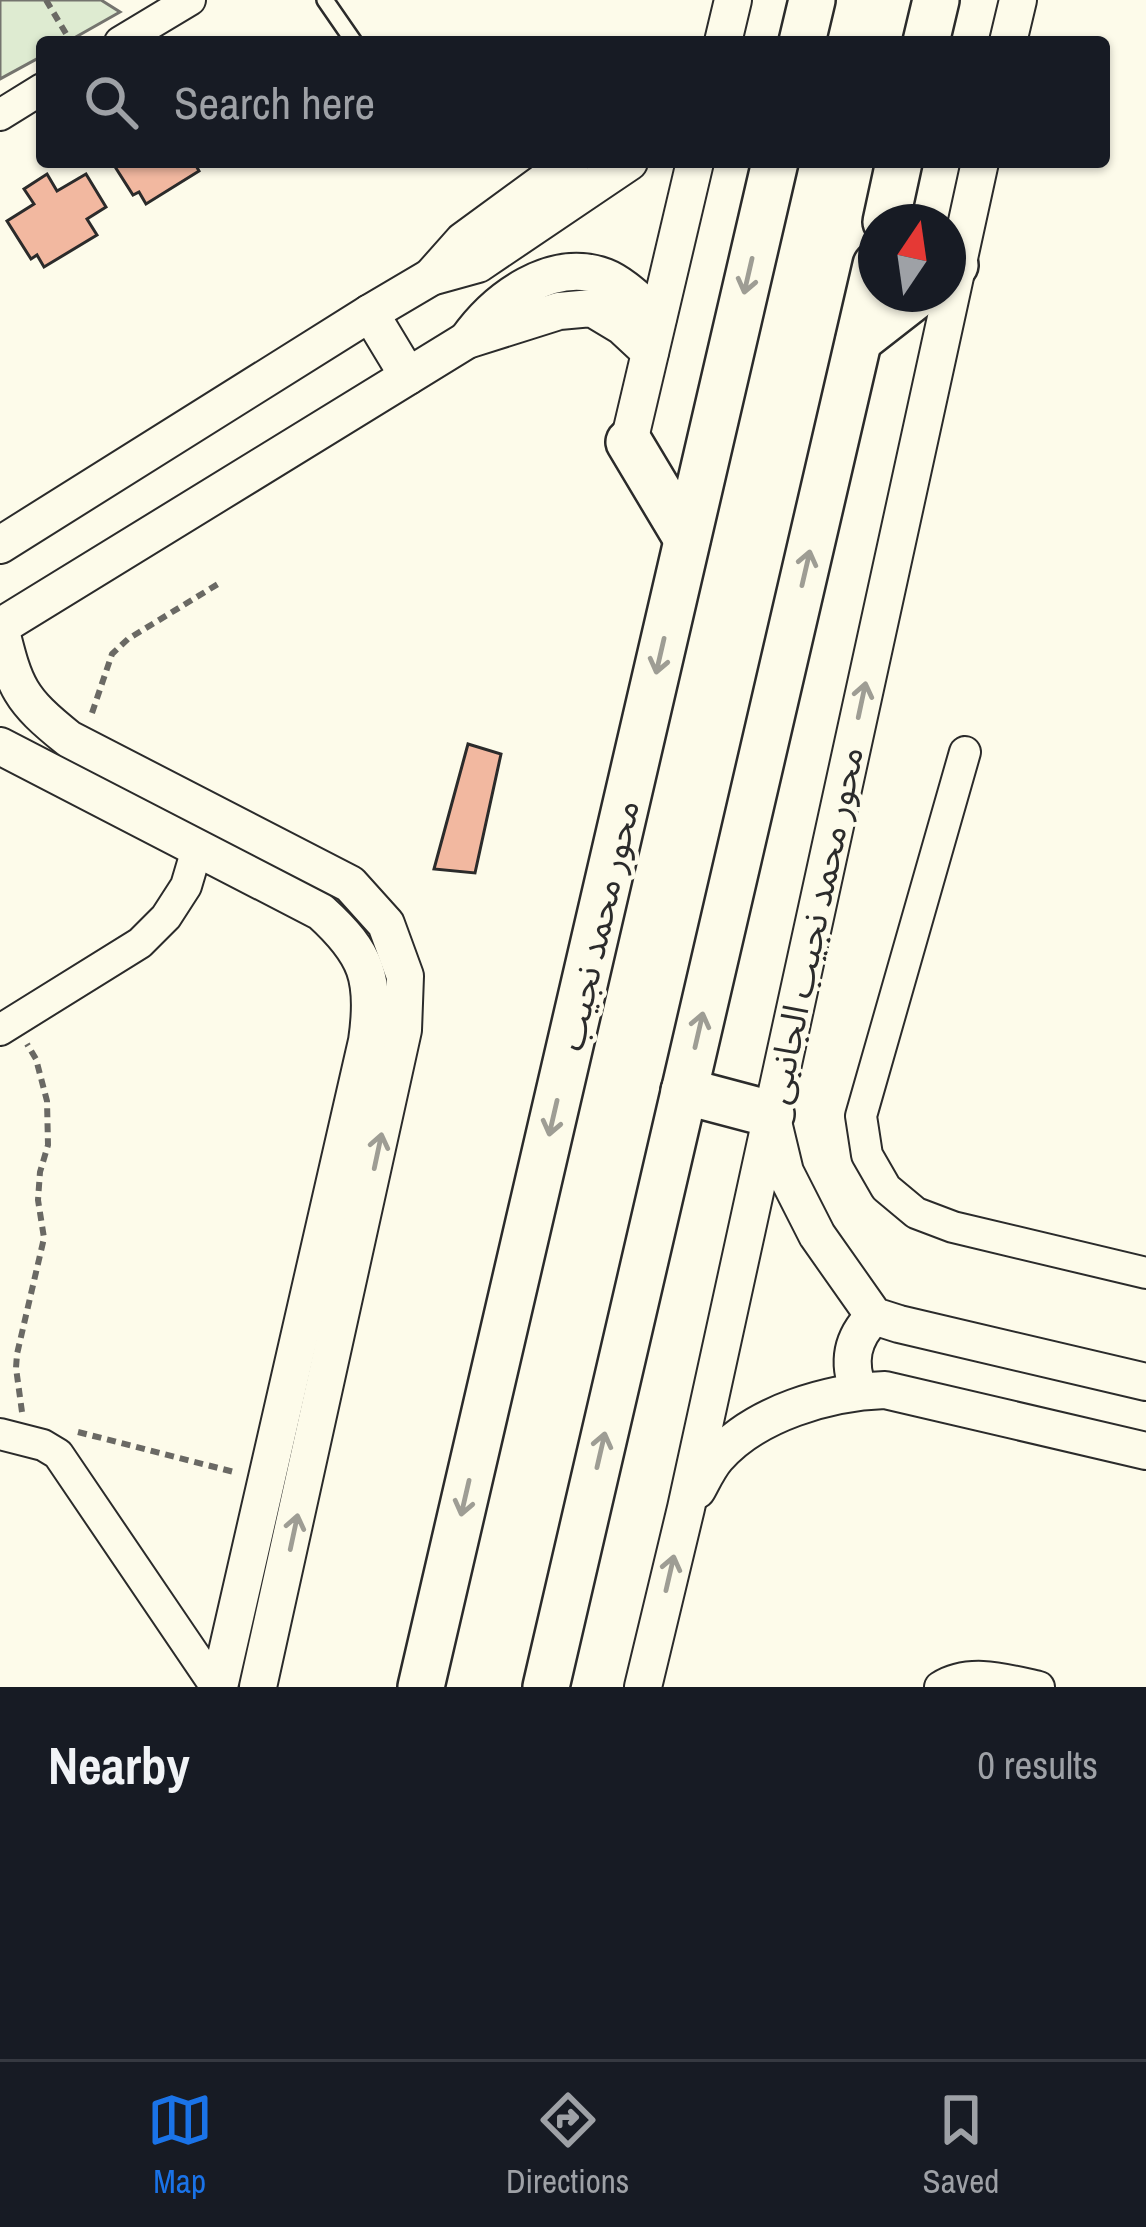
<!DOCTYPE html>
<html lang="en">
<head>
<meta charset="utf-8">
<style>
	:root { --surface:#171b24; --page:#242831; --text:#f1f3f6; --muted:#9ea1a6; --line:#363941; --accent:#1a73e8 }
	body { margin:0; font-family:"Archivo Narrow","Noto Sans Arabic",sans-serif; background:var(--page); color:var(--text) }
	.compass { position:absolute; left:858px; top:204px; width:108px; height:108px; border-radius:50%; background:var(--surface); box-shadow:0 3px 9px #0004; rotate:13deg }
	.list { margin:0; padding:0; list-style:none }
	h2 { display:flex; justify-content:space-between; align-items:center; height:156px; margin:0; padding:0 48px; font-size:51px }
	h2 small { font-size:39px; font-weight:400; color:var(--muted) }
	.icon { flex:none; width:66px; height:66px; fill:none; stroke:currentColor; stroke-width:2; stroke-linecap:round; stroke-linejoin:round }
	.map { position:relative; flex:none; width:1146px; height:1687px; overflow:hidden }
	.search { position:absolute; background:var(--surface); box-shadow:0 3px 9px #0004; left:36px; right:36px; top:36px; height:132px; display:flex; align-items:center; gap:30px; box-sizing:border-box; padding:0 42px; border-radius:12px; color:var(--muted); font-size:45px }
	.sheet { height:372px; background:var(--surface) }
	nav { display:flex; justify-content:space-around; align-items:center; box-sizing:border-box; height:168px; border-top:3px solid var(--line); background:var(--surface); font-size:33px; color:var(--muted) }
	nav a { display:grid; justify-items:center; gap:6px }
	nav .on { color:var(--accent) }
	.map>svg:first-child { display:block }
</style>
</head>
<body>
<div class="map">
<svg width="1146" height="1687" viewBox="0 0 1146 1687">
	<rect width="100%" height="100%" fill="#fdfbea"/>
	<polygon fill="#deebd1" stroke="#74746e" stroke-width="3" points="0,0 101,0 120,12 67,42 42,42 42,56 0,79"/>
	<g fill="#f2b8a0" stroke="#2b2b2b" stroke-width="3">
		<polygon points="112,162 194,162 199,171 146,204 139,192 133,195"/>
		<polygon points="47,174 57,191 86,174 106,207 87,219 97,235 44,267 37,255 31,259 7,221 34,204 24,189"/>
		<polygon points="468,744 501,754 475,873 434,869"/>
	</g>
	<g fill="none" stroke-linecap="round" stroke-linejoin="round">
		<g stroke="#2b2b2b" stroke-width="20">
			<polyline id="service" points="325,0 354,42"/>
		</g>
		<g stroke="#2b2b2b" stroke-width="34">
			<g id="minor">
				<polyline points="120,42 190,0"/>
				<polyline points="0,115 42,89"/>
				<polyline points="965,752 861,1116 867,1155 886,1188 916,1213 953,1227 1146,1273"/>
				<polyline points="0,1030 140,943 166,917 186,886 197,849"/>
				<polyline points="0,1434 43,1445 58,1454 216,1687"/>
				<path d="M940,1687C970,1668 1007,1680 1039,1687"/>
			</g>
		</g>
		<g stroke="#2b2b2b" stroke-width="40">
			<g id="tertiary">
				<polyline points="723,42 733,0"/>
				<polyline points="1008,42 1018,0"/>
				<polyline points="431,277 463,241 571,162"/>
				<polyline points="370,313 408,376"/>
				<path d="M467,340C496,299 552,257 605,277C623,284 642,304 658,317"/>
				<polyline points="629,442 695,162"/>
				<polyline points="0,545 370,313 431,277 478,264 629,162"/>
				<path d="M0,627C15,688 19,699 69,739L350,884L386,924L405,976L403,1030L258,1687"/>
				<polyline points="0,627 467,340 559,311 592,308 622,326 650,352"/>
				<path d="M0,746L321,912C367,954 376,979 367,1041L219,1687"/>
				<polyline points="773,1122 785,1172 817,1235 874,1316 899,1324 1146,1382"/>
				<path d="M859,1391C847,1362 852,1338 874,1316"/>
				<path d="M697,1490C703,1479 709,1466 717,1457C756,1413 828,1392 885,1390L1146,1451"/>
				<polyline points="643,1687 686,1508 980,162"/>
			</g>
		</g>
		<g stroke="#2b2b2b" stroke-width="50">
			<g id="primary">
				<polyline points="802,42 812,0"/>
				<polyline points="926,42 936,0"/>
				<polyline points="886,222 899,162"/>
				<polyline points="948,271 955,265"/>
				<polyline points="859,340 918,294"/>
				<polyline points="629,442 687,539"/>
				<polyline points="684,1091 771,1114"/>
				<polyline points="421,1687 775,162"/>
				<polyline points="546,1687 876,265"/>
			</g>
		</g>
		<g stroke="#6a6964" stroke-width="6" stroke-dasharray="9 6" stroke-linecap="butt">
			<polyline points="46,0 71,42"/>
			<polyline points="92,713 112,654 128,639 218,584"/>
			<polyline points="22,1412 16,1368 17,1354 44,1238 38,1200 40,1172 48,1145 47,1101 36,1059 27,1044"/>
			<polyline points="78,1432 234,1472"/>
		</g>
		<use href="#service" stroke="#fdfbea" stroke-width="15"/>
		<use href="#minor" stroke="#fdfbea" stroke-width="30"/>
		<use href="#tertiary" stroke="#fdfbea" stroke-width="36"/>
		<use href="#primary" stroke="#fdfbea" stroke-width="45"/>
	</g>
	<defs><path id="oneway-shaft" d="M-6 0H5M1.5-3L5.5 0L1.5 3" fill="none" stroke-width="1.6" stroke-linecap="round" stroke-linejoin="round" transform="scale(3)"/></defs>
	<g stroke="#9e9d94">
		<use href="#oneway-shaft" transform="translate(748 276) rotate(103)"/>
		<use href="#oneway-shaft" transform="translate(806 568) rotate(-77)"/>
		<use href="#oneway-shaft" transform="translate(660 656) rotate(103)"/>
		<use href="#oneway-shaft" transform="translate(862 700) rotate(-78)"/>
		<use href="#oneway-shaft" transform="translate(699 1030) rotate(-77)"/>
		<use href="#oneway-shaft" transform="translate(553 1118) rotate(103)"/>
		<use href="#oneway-shaft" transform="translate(378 1151) rotate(-78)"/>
		<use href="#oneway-shaft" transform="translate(601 1450) rotate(-77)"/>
		<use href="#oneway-shaft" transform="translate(465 1498) rotate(103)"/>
		<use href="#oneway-shaft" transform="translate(294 1532) rotate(-78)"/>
		<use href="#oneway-shaft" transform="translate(670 1573) rotate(-77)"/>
	</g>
	<g text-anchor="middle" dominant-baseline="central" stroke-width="9" stroke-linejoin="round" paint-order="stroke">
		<g font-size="36" fill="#2b2b2b" stroke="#fdfbea">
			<text transform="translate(598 925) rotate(-77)">محور محمد نجيب</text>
			<text transform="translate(813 925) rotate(-78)">محور محمد نجيب الجانبى</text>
		</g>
	</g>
</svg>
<svg class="compass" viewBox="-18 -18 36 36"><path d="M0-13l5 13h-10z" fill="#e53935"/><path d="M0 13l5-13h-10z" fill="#9ea1a6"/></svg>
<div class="search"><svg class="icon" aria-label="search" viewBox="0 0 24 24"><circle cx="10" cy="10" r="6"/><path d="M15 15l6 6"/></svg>Search here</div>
</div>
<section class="sheet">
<h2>Nearby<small>0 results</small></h2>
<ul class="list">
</ul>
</section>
<nav>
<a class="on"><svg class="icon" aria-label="map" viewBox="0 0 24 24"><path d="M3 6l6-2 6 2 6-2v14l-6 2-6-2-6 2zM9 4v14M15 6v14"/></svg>Map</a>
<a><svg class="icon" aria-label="directions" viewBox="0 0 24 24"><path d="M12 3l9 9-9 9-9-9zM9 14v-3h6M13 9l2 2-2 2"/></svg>Directions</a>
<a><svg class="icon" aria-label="saved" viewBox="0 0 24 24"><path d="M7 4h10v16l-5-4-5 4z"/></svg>Saved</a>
</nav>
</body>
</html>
